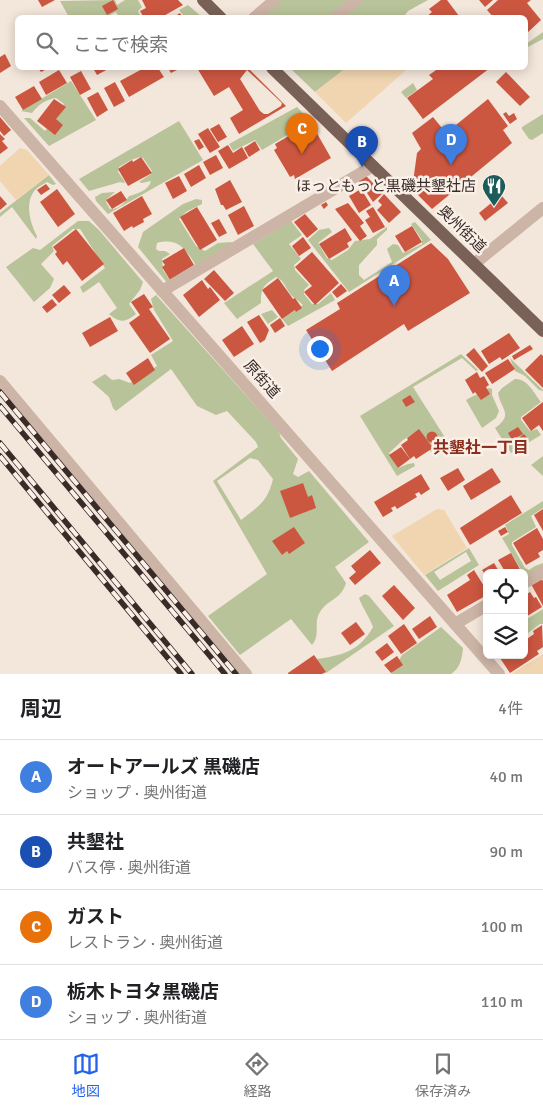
<!DOCTYPE html>
<html lang="ja">
<head>
<meta charset="utf-8">
<style>
	:root { --surface:#fff; --page:#f6f6f6; --text:#202124; --muted:#757577; --line:#e0e0e0; --accent:#2563eb }
	body { margin:0; font-family:Signika,"Noto Sans JP",sans-serif; background:var(--page); color:var(--text) }
	.controls { position:absolute; right:15px; bottom:15px; display:grid; overflow:hidden; border-radius:8px; box-shadow:0 2px 12px #0003 }
	.controls button { width:45px; height:45px; display:grid; place-items:center; padding:0; border:0; border-bottom:1px solid var(--line); background:var(--surface); color:var(--text); font:25px sans-serif }
	.you { position:absolute; left:319px; top:348px; width:18px; height:18px; margin:-12px; border:4px solid #fff; border-radius:50%; background:#1a73e8; box-shadow:0 0 0 8px #1a73e833 }
	.badge { display:grid; place-items:center; width:32px; height:32px; border-radius:50%; background:var(--accent); color:#fff; font-size:16px; font-weight:700 }
	.pin { position:absolute; translate:-50% -41px; filter:drop-shadow(0 1px 2px #0008) }
	.pin::after { content:''; position:absolute; top:26px; width:18px; height:15px; background:inherit; clip-path:polygon(0 0,100% 0,50% 100%) }
	.list { margin:0; padding:0; list-style:none }
	h2 { display:flex; justify-content:space-between; align-items:center; height:65px; margin:0; padding:0 20px; font-size:21px }
	h2 small { font-size:16px; font-weight:400; color:var(--muted) }
	.list li { display:grid; grid-template-columns:32px 1fr auto; gap:15px; align-items:center; box-sizing:border-box; height:75px; padding:0 20px; border-top:1px solid var(--line) }
	.list b { display:block; font-size:19px; white-space:nowrap }
	.list p { margin:0; font-size:16px; white-space:nowrap; color:var(--muted) }
	.list em { font-size:16px; font-style:normal; color:var(--muted) }
	.icon { flex:none; width:28px; height:28px; fill:none; stroke:currentColor; stroke-width:2; stroke-linecap:round; stroke-linejoin:round }
	.map { position:relative; flex:none; width:543px; height:674px; overflow:hidden }
	.search { position:absolute; background:var(--surface); box-shadow:0 2px 12px #0003; left:15px; right:15px; top:15px; height:55px; display:flex; align-items:center; gap:12px; box-sizing:border-box; padding:0 18px; border-radius:8px; color:var(--muted); font-size:19px }
	.sheet { height:365px; background:var(--surface) }
	nav { display:flex; justify-content:space-around; align-items:center; box-sizing:border-box; height:70px; border-top:1px solid var(--line); background:var(--surface); font-size:14px; color:var(--muted) }
	nav a { display:grid; justify-items:center; gap:2px }
	nav .on { color:var(--accent) }
	.map>svg:first-child { display:block }
</style>
</head>
<body>
<div class="map">
<svg width="543" height="674" viewBox="0 0 543 674">
	<rect width="100%" height="100%" fill="#f3e6db"/>
	<g fill="#b9c39a" fill-rule="evenodd">
		<polygon points="115,0 117,5 125,0 138,0 142,7 138,11 141,17 119,17 116,12 106,17 69,17 60,1"/>
		<polygon points="277,0 428,0 408,11 403,17 256,18"/>
		<polygon points="188,5 202,17 185,17 179,10"/>
		<polygon points="543,32 543,39 526,48 526,44"/>
		<polygon points="290,68 346,68 315,92"/>
		<path d="M71,81L96,120L49,146L24,118H30L45,131L64,104L56,98C45,100 39,104 32,113L21,111Z"/>
		<polygon points="413,83 417,90 406,98 401,92"/>
		<polygon points="297,107 311,121 262,150 255,140 233,151 229,144"/>
		<polygon points="543,114 543,133 532,140 529,139 522,129 522,127"/>
		<path d="M179,121L203,160L108,214L96,201L95,197L102,193L115,192L107,199L106,202L110,209C118,210 125,203 129,196C137,194 149,190 151,181L142,183L139,182L151,174L152,171L143,158L140,157L131,160L119,167L118,172L125,182L124,183L120,182L89,191L79,179Z"/>
		<path d="M49,175L56,184L53,185L47,182C44,184 39,186 36,189C24,201 30,223 37,236L36,239L12,207L0,217V213Z"/>
		<path d="M196,199L202,200V204L186,212L179,219L196,246L205,251L218,243L231,242L235,246L197,267C187,251 179,237 157,243L156,249L159,251H165L170,254L162,259L163,270L171,282L168,284L138,247L143,232L183,204Z"/>
		<path d="M78,221H89L99,230L143,282L140,290L129,304L136,314C125,323 119,323 109,314L117,308L99,282L83,293L80,287L105,268L80,229H73L52,246L54,251L41,264L54,279L50,288L34,302L6,267L33,248L40,250Z"/>
		<path d="M291,221L302,235L289,244L301,259L294,265L295,270L309,285L304,290V294L312,304H318L331,293L335,300L288,326L282,319L303,305C299,301 297,300 293,297C286,291 285,280 276,277C263,286 261,287 261,303L237,319L224,303L273,271L253,244Z"/>
		<polygon points="415,222 431,240 349,292 308,240 319,230 329,228 332,232 318,243 327,258 332,260 348,250 355,241 370,239 387,227 387,230 377,239 377,245 359,265 359,275 364,280 392,262 387,249 393,244 398,245 403,253 422,244 422,240 411,224"/>
		<path d="M156,295L279,432L281,438L298,459L293,474L298,477L309,471L369,542L335,567L346,583C341,600 329,598 320,612C313,622 321,635 312,645L291,619L240,655L208,616L267,574L213,481L258,447L256,442L227,411L216,415L197,406L171,369L116,411L113,408L109,397L92,382L105,374L112,380L119,379L130,383L157,366L151,355L173,341L154,310L151,299ZM250,458L258,460L273,479C268,501 258,507 241,520L217,481Z"/>
		<polygon points="272,310 278,317 268,324 261,314"/>
		<polygon points="461,354 478,370 476,371 462,358 413,387 451,447 434,456 417,431 403,440 389,453 398,468 408,464 414,463 415,466 397,476 360,416"/>
		<polygon points="510,358 543,390 543,391 539,390 525,376 515,371"/>
		<path d="M515,379C527,378 534,393 541,402L521,417V420L530,431L537,429L541,435L511,453L495,428C514,414 501,410 498,393L502,388Z"/>
		<path d="M489,388L492,389V395L499,411L496,418L482,428L466,400C474,395 481,394 489,388Z"/>
		<polygon points="543,456 543,476 531,465"/>
		<polygon points="543,501 543,508 531,516 536,527 512,542 512,545 525,568 529,570 535,566 543,563 543,567 525,577 524,573 523,573 502,538 509,534 505,525"/>
		<path d="M469,548L479,565L438,591L425,575ZM466,552L471,561L440,580L434,572Z"/>
		<path d="M365,594L369,596L394,626L326,673L316,659C341,656 360,651 373,627C369,616 363,609 359,598Z"/>
		<polygon points="543,609 543,624 540,624 524,636 524,621"/>
		<path d="M441,627L463,648C462,659 460,668 451,674H391L402,655Z"/>
	</g>
	<g fill="#f0d5b0">
		<polygon points="346,68 404,68 406,70 346,123 315,92"/>
		<polygon points="20,148 27,150 49,175 16,200 0,181 0,166"/>
		<polygon points="437,509 444,510 467,548 424,575 392,536"/>
		<polygon points="543,654 543,674 511,674"/>
	</g>
	<g fill="#cc5741" fill-rule="evenodd">
		<polygon points="38,0 55,0 42,7"/>
		<polygon points="113,0 118,9 107,15 102,6"/>
		<polygon points="142,0 178,0 183,5 160,18 144,18 140,11 146,8"/>
		<polygon points="441,0 447,0 459,16 457,18 437,18 435,15 432,18 425,18 432,12 429,9"/>
		<polygon points="479,0 493,0 485,7"/>
		<polygon points="498,0 531,0 527,3 541,20 526,34 526,18 494,18 487,10"/>
		<polygon points="180,13 183,18 172,18"/>
		<polygon points="5,54 11,66 0,73 0,57"/>
		<polygon points="38,68 49,68 41,72"/>
		<polygon points="93,68 110,68 97,75"/>
		<polygon points="144,68 158,68 164,77 129,97 120,81"/>
		<polygon points="168,68 181,68 171,73"/>
		<path d="M197,68H248L286,106L239,134L230,118L243,110L229,87L214,96ZM247,70L282,103L281,106L268,114H264L260,111L240,79Z"/>
		<polygon points="439,68 490,68 423,119 407,98 433,79 429,75"/>
		<polygon points="59,70 67,83 46,95 39,82"/>
		<polygon points="81,71 91,89 80,95 70,77"/>
		<polygon points="506,72 530,97 520,106 496,82"/>
		<polygon points="115,82 125,101 114,107 104,88"/>
		<polygon points="34,86 42,99 23,110 15,97"/>
		<polygon points="98,92 108,110 97,117 87,98"/>
		<polygon points="54,99 66,107 56,119 63,125 55,135 37,121"/>
		<polygon points="488,99 508,126 503,130 512,143 432,209 404,181 408,177 413,182 417,153 421,149 412,133 433,117 446,133"/>
		<polygon points="506,112 509,116 514,113 517,119 510,124 503,114"/>
		<polygon points="0,117 11,130 4,136 0,131"/>
		<polygon points="311,123 331,158 295,179 294,175 290,177 274,150 277,148 275,144"/>
		<polygon points="219,124 227,137 218,142 210,129"/>
		<polygon points="208,128 220,147 210,153 198,134"/>
		<polygon points="0,134 5,139 2,141 8,148 0,154"/>
		<polygon points="199,139 204,147 199,150 194,141"/>
		<polygon points="255,141 260,150 249,157 244,148"/>
		<polygon points="228,145 233,153 242,147 248,158 229,169 218,151"/>
		<polygon points="216,155 223,168 210,175 203,162"/>
		<polygon points="141,157 152,173 128,186 118,169 132,160 133,162"/>
		<polygon points="199,165 206,178 191,187 184,174"/>
		<polygon points="179,176 187,191 173,199 165,183"/>
		<polygon points="366,176 383,193 373,202 359,181"/>
		<polygon points="230,180 242,202 226,210 223,205 221,205 215,189"/>
		<polygon points="46,184 50,189 41,195 37,190"/>
		<polygon points="57,189 75,214 58,227 40,202"/>
		<polygon points="361,189 371,205 359,213 349,196"/>
		<polygon points="121,191 127,200 112,209 106,200"/>
		<polygon points="384,194 401,212 389,223 377,210 382,205 378,201"/>
		<polygon points="501,195 508,203 485,221 479,213"/>
		<polygon points="0,196 7,204 0,210"/>
		<polygon points="142,196 152,214 143,219 144,222 133,228 132,226 124,231 113,213"/>
		<polygon points="326,202 328,205 324,209 321,205"/>
		<polygon points="348,203 364,223 360,226 367,236 360,241 335,209"/>
		<polygon points="244,206 254,226 238,235 228,215"/>
		<polygon points="197,207 217,240 200,250 180,217"/>
		<polygon points="373,207 385,227 373,233 365,220 370,217 366,211"/>
		<polygon points="305,214 318,229 307,238 294,222"/>
		<polygon points="219,219 227,233 219,237 211,223"/>
		<polygon points="412,226 422,242 405,252 395,236"/>
		<polygon points="345,228 352,240 347,243 349,247 329,259 319,244"/>
		<polygon points="76,229 104,264 82,281 67,261 63,265 55,254 57,252 53,247"/>
		<polygon points="303,237 311,248 299,256 292,246"/>
		<polygon points="431,243 448,259 470,293 408,331 404,324 332,371 306,330 340,309 337,303"/>
		<polygon points="184,248 194,265 170,280 162,267 165,265 162,261"/>
		<polygon points="312,252 339,283 315,305 304,292 312,286 295,267"/>
		<polygon points="214,270 234,293 225,301 204,279"/>
		<polygon points="278,278 293,299 295,298 302,308 296,312 295,310 282,319 262,290"/>
		<polygon points="202,280 208,289 210,287 220,300 199,317 183,295"/>
		<polygon points="341,284 347,291 337,298 332,292"/>
		<polygon points="64,285 71,293 59,303 52,295"/>
		<polygon points="144,294 153,307 149,309 170,339 150,353 129,323 140,315 131,302"/>
		<polygon points="52,299 57,305 47,313 42,307"/>
		<polygon points="259,315 269,330 265,340 260,343 247,322"/>
		<polygon points="110,317 118,331 90,347 82,333"/>
		<polygon points="280,318 285,326 275,333 270,325"/>
		<polygon points="242,326 254,344 234,357 222,340"/>
		<polygon points="509,333 520,348 502,360 500,357 489,364 481,351"/>
		<polygon points="530,345 533,349 514,360 512,356"/>
		<polygon points="474,348 488,366 482,372 466,355"/>
		<polygon points="541,354 543,356 543,388 525,370"/>
		<polygon points="148,358 155,370 134,385 126,373"/>
		<polygon points="508,359 515,369 492,384 485,373"/>
		<polygon points="477,372 480,378 484,376 489,385 486,387 490,394 481,400 475,392 473,394 465,380"/>
		<polygon points="410,395 415,402 406,407 402,400"/>
		<polygon points="543,402 543,431 539,425 531,431 522,418"/>
		<polygon points="518,427 523,434 512,440 508,433"/>
		<polygon points="419,429 433,448 416,459 414,456 410,459 401,445 408,440 407,438"/>
		<circle cx="432" cy="437" r="5.5"/>
		<polygon points="524,434 529,440 519,447 515,441"/>
		<polygon points="401,447 410,459 398,468 389,455"/>
		<polygon points="458,468 465,480 448,491 440,478"/>
		<polygon points="492,468 501,482 471,500 463,486"/>
		<polygon points="421,474 430,489 421,495 419,492 415,494 417,497 397,509 395,506 391,508 393,511 383,517 374,502"/>
		<polygon points="303,483 308,497 312,495 316,508 290,518 280,491"/>
		<polygon points="511,495 522,513 470,545 460,528"/>
		<polygon points="543,509 543,531 534,515"/>
		<polygon points="294,527 305,543 289,554 287,551 282,555 272,541"/>
		<polygon points="505,527 508,532 501,536 498,531"/>
		<polygon points="537,528 543,539 543,550 538,553 540,557 526,565 513,543"/>
		<polygon points="370,550 381,563 355,585 349,578 356,572 351,566"/>
		<polygon points="511,553 522,573 506,573 498,560"/>
		<polygon points="494,563 500,573 487,573 487,577 482,570"/>
		<polygon points="474,570 487,591 487,595 457,612 447,595 470,580 467,575"/>
		<polygon points="541,578 543,581 543,606 531,584"/>
		<polygon points="394,585 415,608 403,620 382,596"/>
		<polygon points="530,592 534,598 536,597 542,607 524,618 524,596"/>
		<polygon points="430,616 437,627 419,639 412,629"/>
		<polygon points="356,622 365,634 350,645 341,633"/>
		<polygon points="404,624 417,643 401,654 388,636"/>
		<polygon points="542,625 543,647 537,651 539,654 510,673 498,655 524,655 524,641 534,634 533,631"/>
		<polygon points="387,643 394,652 382,661 375,652"/>
		<polygon points="314,655 326,672 322,674 288,674 288,673"/>
		<polygon points="397,656 403,665 391,673 384,665"/>
	</g>
	<g fill="none" stroke-linecap="round" stroke-linejoin="round">
		<g stroke="#ccb4a6" stroke-width="12">
			<polyline points="254,18 275,0"/>
			<polyline points="335,18 356,0"/>
			<polyline points="0,106 499,674"/>
			<polyline points="474,264 543,208"/>
			<polyline points="162,291 373,166"/>
			<polyline points="0,381 246,674"/>
			<polyline points="524,583 543,572"/>
			<polyline points="455,624 487,605"/>
		</g>
		<g stroke="#7a6158" stroke-width="12">
			<polyline points="203,0 221,18"/>
			<polyline points="272,68 543,331"/>
		</g>
		<g stroke="#382b28" stroke-width="5.5">
			<g id="rail">
				<polyline points="0,392 236,674"/>
				<polyline points="0,406 225,674"/>
				<polyline points="0,443 192,674"/>
				<polyline points="0,456 181,674"/>
			</g>
		</g>
		<use href="#rail" stroke="#faf0e8" stroke-width="4" stroke-dasharray="11" stroke-linecap="butt"/>
	</g>
	<defs>
		<g id="restaurant-pin" transform="scale(1.25)"><path d="M0 17L-7.5 6A9.5 9.5 0 1 1 7.5 6Z" fill="#1b5b5a" stroke="#faf0e8"/><path d="M-5-6h1v4h1v-4h1v4h1v-4h1v5L-1.5 .5V6h-2V.5L-5-1ZM5-6V6H3V1.5H1.5Q1.5-4 5-6Z" fill="#fff"/></g>
	</defs>
	<g fill-rule="evenodd">
		<use href="#restaurant-pin" x="494" y="186"/>
	</g>
	<g text-anchor="middle" dominant-baseline="central" stroke-width="5" stroke-linejoin="round" paint-order="stroke">
		<g font-size="15" fill="#382b28" stroke="#faf0e8" text-anchor="end">
			<text x="476" y="186">ほっともっと黒磯共墾社店</text>
		</g>
		<g font-size="15" fill="#382b28" stroke="#faf0e8">
			<text transform="translate(462 229) rotate(44)">奥州街道</text>
			<text transform="translate(262 379) rotate(48)">原街道</text>
		</g>
		<g font-size="16" font-weight="bold" fill="#8b2e1d" stroke="#faf0e8">
			<text x="481" y="448">共墾社一丁目</text>
		</g>
	</g>
</svg>
<div class="controls">
<button><svg class="icon" aria-label="locate" viewBox="0 0 24 24"><circle cx="12" cy="12" r="6"/><path d="M12 2v4M12 18v4M2 12h4M18 12h4"/></svg></button>
<button><svg class="icon" aria-label="layers" viewBox="0 0 24 24"><path d="M12 4l9 5-9 5-9-5zM3 14l9 5 9-5"/></svg></button>
</div>
<div class="you"></div>
<div class="pin badge" style="left:394px;top:306px;background:#3f7fe0">A</div>
<div class="pin badge" style="left:362px;top:167px;background:#1a4fb4">B</div>
<div class="pin badge" style="left:302px;top:154px;background:#e8710a">C</div>
<div class="pin badge" style="left:451px;top:165px;background:#3f7fe0">D</div>
<div class="search"><svg class="icon" aria-label="search" viewBox="0 0 24 24"><circle cx="10" cy="10" r="6"/><path d="M15 15l6 6"/></svg>ここで検索</div>
</div>
<section class="sheet">
<h2>周辺<small>4件</small></h2>
<ul class="list">
<li><span class="badge" style="background:#3f7fe0">A</span><div><b>オートアールズ 黒磯店</b><p>ショップ · 奥州街道</p></div><em>40 m</em></li>
<li><span class="badge" style="background:#1a4fb4">B</span><div><b>共墾社</b><p>バス停 · 奥州街道</p></div><em>90 m</em></li>
<li><span class="badge" style="background:#e8710a">C</span><div><b>ガスト</b><p>レストラン · 奥州街道</p></div><em>100 m</em></li>
<li><span class="badge" style="background:#3f7fe0">D</span><div><b>栃木トヨタ黒磯店</b><p>ショップ · 奥州街道</p></div><em>110 m</em></li>
</ul>
</section>
<nav>
<a class="on"><svg class="icon" aria-label="map" viewBox="0 0 24 24"><path d="M3 6l6-2 6 2 6-2v14l-6 2-6-2-6 2zM9 4v14M15 6v14"/></svg>地図</a>
<a><svg class="icon" aria-label="directions" viewBox="0 0 24 24"><path d="M12 3l9 9-9 9-9-9zM9 14v-3h6M13 9l2 2-2 2"/></svg>経路</a>
<a><svg class="icon" aria-label="saved" viewBox="0 0 24 24"><path d="M7 4h10v16l-5-4-5 4z"/></svg>保存済み</a>
</nav>
</body>
</html>
